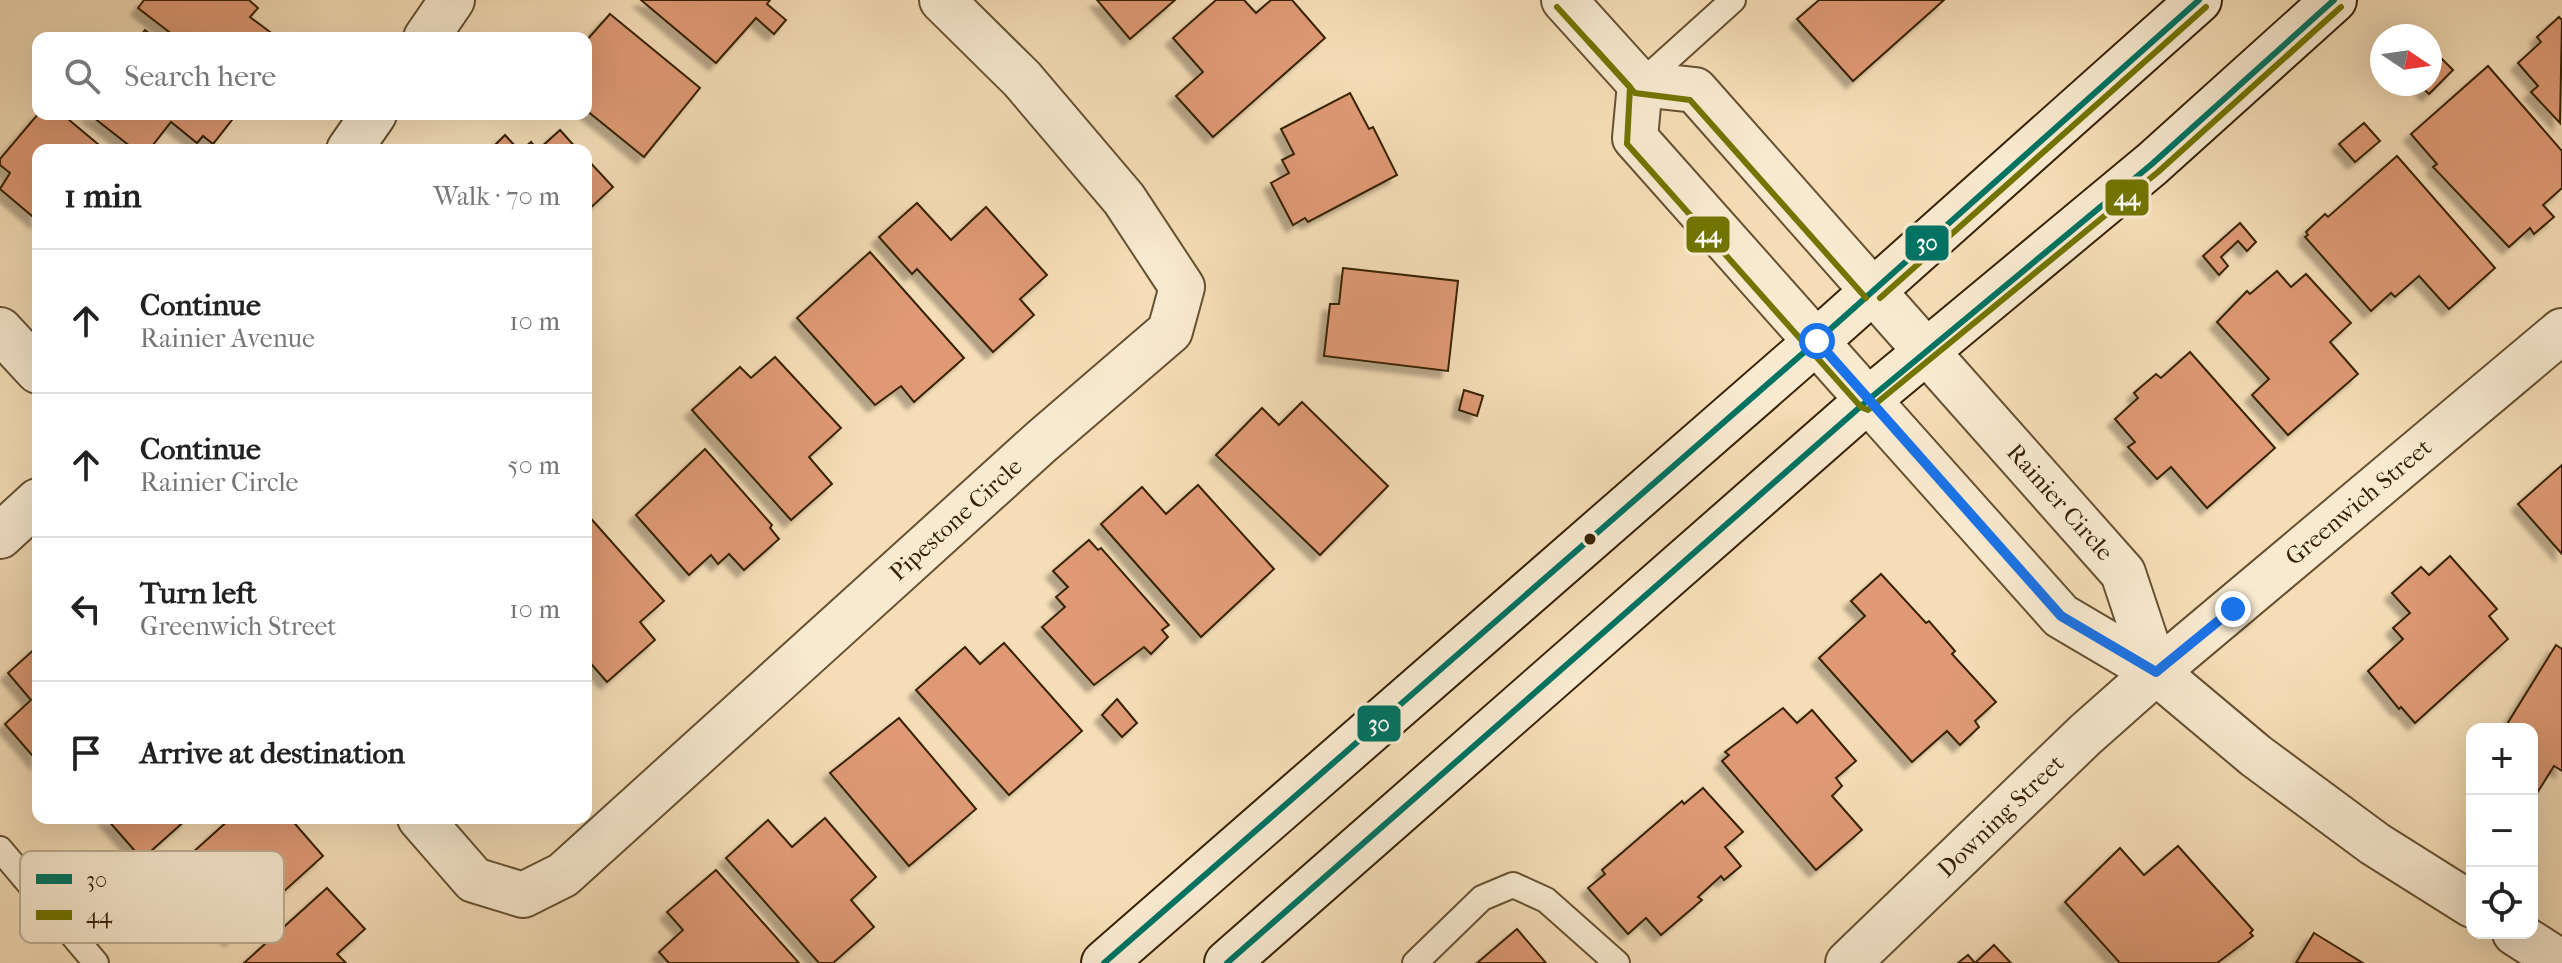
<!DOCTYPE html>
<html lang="en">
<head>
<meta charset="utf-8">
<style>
	:root { --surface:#fff; --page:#f2f2f2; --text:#222; --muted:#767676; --line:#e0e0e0 }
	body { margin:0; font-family:"IM FELL French Canon",serif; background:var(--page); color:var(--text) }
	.controls { position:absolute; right:24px; bottom:24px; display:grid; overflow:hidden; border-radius:16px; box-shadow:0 8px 32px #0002 }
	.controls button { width:72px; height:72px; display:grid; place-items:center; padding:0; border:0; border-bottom:2px solid var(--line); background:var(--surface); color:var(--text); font:40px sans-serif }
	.compass { position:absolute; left:2370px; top:24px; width:72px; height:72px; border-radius:50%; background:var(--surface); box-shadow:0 8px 32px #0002; rotate:103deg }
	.stop { position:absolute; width:24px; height:24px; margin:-18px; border:6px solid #1a73e8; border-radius:50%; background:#fff }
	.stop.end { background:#1a73e8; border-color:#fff; box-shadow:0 2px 8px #0008 }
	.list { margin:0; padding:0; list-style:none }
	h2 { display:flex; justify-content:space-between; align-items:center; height:104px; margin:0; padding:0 32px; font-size:34px }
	h2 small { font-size:26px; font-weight:400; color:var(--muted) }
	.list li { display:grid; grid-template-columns:52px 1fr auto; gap:24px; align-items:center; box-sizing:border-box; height:144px; padding:0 32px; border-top:2px solid var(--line) }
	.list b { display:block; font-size:30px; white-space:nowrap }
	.list p { margin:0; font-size:26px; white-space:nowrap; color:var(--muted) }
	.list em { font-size:26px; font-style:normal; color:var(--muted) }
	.icon { flex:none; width:44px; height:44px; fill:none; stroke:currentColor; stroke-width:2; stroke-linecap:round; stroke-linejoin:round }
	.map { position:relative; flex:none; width:2562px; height:963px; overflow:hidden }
	.search { position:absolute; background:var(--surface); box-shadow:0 8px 32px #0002; left:32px; top:32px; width:560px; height:88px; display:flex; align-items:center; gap:20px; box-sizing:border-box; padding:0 28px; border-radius:16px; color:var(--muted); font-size:30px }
	.panel { position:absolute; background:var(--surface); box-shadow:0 8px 32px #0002; left:32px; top:144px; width:560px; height:680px; border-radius:16px }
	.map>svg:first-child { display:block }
</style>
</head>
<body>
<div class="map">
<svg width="2562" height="963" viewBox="0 0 2562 963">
	<defs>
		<filter id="shadow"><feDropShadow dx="-7" dy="7" stdDeviation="2" flood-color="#0004"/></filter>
	</defs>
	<rect width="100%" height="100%" fill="#f5deb7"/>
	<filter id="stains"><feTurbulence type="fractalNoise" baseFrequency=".0025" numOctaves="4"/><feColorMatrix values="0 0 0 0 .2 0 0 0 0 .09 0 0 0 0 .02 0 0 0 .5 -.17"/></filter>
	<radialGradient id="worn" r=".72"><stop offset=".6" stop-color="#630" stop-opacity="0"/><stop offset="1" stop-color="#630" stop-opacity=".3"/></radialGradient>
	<g fill="#df9a75" stroke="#372204" stroke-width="2" filter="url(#shadow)">
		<polygon points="144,0 249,0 258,8 250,17 278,38 177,38 138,8"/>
		<polygon points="641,0 770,0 767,4 786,20 774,34 756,18 716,63"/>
		<polygon points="1097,0 1175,0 1130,39"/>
		<polygon points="1216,0 1244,0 1256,13 1271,0 1292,0 1325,38 1213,137 1176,96 1203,72 1173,38"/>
		<polygon points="1819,0 1944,0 1853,81 1797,19"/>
		<polygon points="610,14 700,88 644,157 586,110 586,41"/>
		<polygon points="2559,17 2562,20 2560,123 2531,92 2538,86 2518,63 2541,42 2537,37"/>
		<polygon points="145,30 155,38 139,38"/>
		<polygon points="2436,53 2453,70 2429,94 2419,84 2430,84 2430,60"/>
		<polygon points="2488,66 2562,151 2562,188 2543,205 2554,217 2534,234 2530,228 2509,247 2433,167 2437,164 2411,134"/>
		<polygon points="1350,93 1369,129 1373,127 1397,175 1308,222 1305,218 1293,225 1271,183 1289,173 1282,160 1294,154 1281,129"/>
		<polygon points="38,114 62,114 105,150 38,150 38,221 0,189 10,173 0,165 0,159"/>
		<polygon points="89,114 232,114 235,116 213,144 203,136 197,143 171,122 149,150 135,150"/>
		<polygon points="2364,123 2380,141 2355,162 2339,144"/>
		<polygon points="560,130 578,150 490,150 505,135 516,147 523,149 531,142 538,150"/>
		<polygon points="2397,156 2495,268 2449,309 2419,276 2395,297 2391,293 2371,311 2305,237 2308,235 2306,232 2325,214 2328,217"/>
		<polygon points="586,158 613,187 586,212"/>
		<polygon points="917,203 951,240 986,207 1047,275 1020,299 1034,315 993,352 917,269 912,274 879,237"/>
		<polygon points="2240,223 2256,242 2247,251 2238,241 2221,257 2228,266 2219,275 2203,256"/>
		<polygon points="870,252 964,358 914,402 901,386 875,405 797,318"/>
		<polygon points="1343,268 1458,281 1448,371 1324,356 1330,304 1339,304"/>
		<polygon points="2277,271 2291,287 2306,274 2351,323 2330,342 2358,374 2288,435 2252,395 2269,379 2217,322 2247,291 2250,294"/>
		<polygon points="2190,352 2275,448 2207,508 2171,467 2157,479 2128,447 2135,442 2115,419 2138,398 2134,393 2156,374 2161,378"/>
		<polygon points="775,357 841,428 809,457 832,484 791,520 692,410 740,367 751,378"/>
		<polygon points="1464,390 1483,396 1477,416 1459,410"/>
		<polygon points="1302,402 1388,486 1320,555 1216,455 1262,408 1279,425"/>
		<polygon points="705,449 772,525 770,528 779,539 744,570 729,554 718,564 711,555 689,575 636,515"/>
		<polygon points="2562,465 2562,554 2518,504"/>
		<polygon points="1198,485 1274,569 1201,637 1101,524 1142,487 1166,514"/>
		<polygon points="586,513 664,601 640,622 655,640 607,682 586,658"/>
		<polygon points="1089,540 1098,550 1101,548 1169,625 1162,630 1168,637 1151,654 1144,647 1094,685 1042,627 1065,607 1056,597 1068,587 1053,571"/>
		<polygon points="2450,556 2497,609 2489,616 2508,639 2415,723 2401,707 2399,709 2368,671 2403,639 2393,628 2410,613 2392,593 2421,567 2429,575"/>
		<polygon points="1881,574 1926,623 1929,621 1955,651 1952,654 1996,702 1975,721 1979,727 1960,745 1947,731 1912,762 1819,658 1865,616 1851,601"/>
		<polygon points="1004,643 1082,731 1009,795 916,690 965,647 980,664"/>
		<polygon points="2556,645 2562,649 2562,771 2554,766 2532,801 2532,729 2504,729"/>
		<polygon points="38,646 38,762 5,724 31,700 8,673"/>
		<polygon points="1117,699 1137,723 1122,737 1102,715"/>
		<polygon points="1783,708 1797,723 1812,710 1856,761 1836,778 1842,786 1832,796 1862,830 1816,870 1722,761 1729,755 1725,752"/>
		<polygon points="899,718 976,809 909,866 830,773"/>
		<polygon points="1703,788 1743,832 1725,847 1741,866 1724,880 1721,876 1698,897 1702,900 1661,935 1646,918 1628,934 1588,888 1605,874 1602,870 1682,801 1684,804"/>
		<polygon points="106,818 188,818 142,859"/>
		<polygon points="231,818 285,821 290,818 323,856 231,939 171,872"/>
		<polygon points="825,818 876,877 851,900 874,927 833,963 819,963 726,858 768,820 792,847"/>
		<polygon points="2178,846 2253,930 2250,933 2253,936 2217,963 2120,963 2065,902 2120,848 2144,875"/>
		<polygon points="716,870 799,963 669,963 659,952 683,930 667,912"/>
		<polygon points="327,888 365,929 337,954 346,963 244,963"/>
		<polygon points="1517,929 1546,963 1477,963"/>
		<polygon points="2314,933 2363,963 2296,963"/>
		<polygon points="1994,945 2011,963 1958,963 1968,955 1975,963"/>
	</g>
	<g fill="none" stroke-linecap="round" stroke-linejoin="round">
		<g stroke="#665131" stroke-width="28">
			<g id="service">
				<polyline points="1640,84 1733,0"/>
				<polyline points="0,849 96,963"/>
				<polyline points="1415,963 1482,898 1513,885 1546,900 1617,963"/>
			</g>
		</g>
		<g stroke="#665131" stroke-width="48">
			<g id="minor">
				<polyline points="426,38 452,0"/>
				<polyline points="349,150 374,114"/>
				<polyline points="0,330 38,371"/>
				<path id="s1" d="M1926,351L2123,573L2156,672"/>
				<polyline points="1868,400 2061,616 2156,672 2256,756 2375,844 2472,905"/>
				<polyline points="0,536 38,501"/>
				<path id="s2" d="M420,818L474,880L523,895L563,875L1042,441L1170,331L1182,287L1124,199L1022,79L942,0"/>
				<polyline points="2515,933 2562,963"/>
				<path id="s3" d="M1848,963L2085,735L2156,672L2562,331"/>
			</g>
		</g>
		<g stroke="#665131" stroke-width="48">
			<g id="tertiary">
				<polyline points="1564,0 1640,84 1695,90 1926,351"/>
				<polyline points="1640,84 1635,138 1868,400"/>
			</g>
		</g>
		<g stroke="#372204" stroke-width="48">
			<g id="secondary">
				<polyline points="1104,963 1817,341 2199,0"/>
				<polyline points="1227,963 1868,400 2152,164 2334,0"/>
			</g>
		</g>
		<use href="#service" stroke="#f8ead0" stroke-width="24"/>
		<use href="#minor" stroke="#f8ead0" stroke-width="44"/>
		<use href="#tertiary" stroke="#f8ead0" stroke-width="44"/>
		<use href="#secondary" stroke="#f8ead0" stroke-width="44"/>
		<g stroke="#f8ead0" stroke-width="12">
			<g id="bus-1">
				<polyline points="1104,963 1817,341 2199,0"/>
				<polyline points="1227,963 1868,400 2152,164 2334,0"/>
			</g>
		</g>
		<g stroke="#f8ead0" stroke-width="12">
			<g id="bus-2">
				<polyline points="1557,7 1630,87 1627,144 1861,407 1868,410 2158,172 2341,7"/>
				<polyline points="1590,43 1635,93 1690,100 1866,298"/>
				<polyline points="1880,298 2206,7"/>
			</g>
		</g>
		<use href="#bus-1" stroke="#007363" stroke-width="6"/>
		<use href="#bus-2" stroke="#727501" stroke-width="6"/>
	</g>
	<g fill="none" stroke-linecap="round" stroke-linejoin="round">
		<polyline stroke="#1a73e8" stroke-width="10" points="1817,341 2061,616 2156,672 2233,609"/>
	</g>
	<circle fill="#372204" stroke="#f8ead0" stroke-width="3" cx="1590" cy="539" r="7"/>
	<g text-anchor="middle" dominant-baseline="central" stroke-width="6" stroke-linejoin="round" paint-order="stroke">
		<g font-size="24" fill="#372204" stroke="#f8ead0">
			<text stroke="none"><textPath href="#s1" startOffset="202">Rainier Circle</textPath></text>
			<text stroke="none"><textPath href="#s3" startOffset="688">Greenwich Street</textPath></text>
			<text stroke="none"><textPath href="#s2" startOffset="708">Pipestone Circle</textPath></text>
			<text stroke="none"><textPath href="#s3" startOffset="212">Downing Street</textPath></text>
		</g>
	</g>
	<rect x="20" y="851" width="264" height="92" rx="12" fill="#f8ead0" stroke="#beae93" stroke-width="2"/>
	<rect x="36" y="874" width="36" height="10" fill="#007363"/>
	<rect x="36" y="910" width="36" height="10" fill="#727501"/>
	<g font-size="22" fill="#372204">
		<text x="86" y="887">30</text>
		<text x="86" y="923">44</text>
	</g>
	<g stroke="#f8ead0" stroke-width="3">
		<rect x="2104" y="178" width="46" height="39" rx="8" fill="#727501"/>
		<rect x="1685" y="215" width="46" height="39" rx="8" fill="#727501"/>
		<rect x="1904" y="224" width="46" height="38" rx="8" fill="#007363"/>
		<rect x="1356" y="704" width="46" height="39" rx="8" fill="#007363"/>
	</g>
	<g font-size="22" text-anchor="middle" font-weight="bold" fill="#fff">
		<text x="2127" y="205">44</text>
		<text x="1708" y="242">44</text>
		<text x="1927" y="250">30</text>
		<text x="1379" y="731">30</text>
	</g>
	<rect width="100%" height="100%" filter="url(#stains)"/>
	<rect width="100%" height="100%" fill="url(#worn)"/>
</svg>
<div class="controls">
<button>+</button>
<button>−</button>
<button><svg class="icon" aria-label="locate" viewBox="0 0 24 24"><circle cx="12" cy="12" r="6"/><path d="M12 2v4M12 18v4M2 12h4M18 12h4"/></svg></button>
</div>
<svg class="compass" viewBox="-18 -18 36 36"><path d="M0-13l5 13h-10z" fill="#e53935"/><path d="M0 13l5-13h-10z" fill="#767676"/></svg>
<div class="stop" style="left:1817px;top:341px"></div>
<div class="stop end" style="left:2233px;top:609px"></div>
<div class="search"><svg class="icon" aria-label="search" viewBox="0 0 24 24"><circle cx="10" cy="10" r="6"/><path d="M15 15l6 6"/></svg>Search here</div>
<section class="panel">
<h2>1 min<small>Walk · 70 m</small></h2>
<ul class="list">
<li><svg class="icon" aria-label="ahead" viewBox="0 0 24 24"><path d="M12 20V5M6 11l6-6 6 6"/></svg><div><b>Continue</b><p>Rainier Avenue</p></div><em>10 m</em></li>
<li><svg class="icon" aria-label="ahead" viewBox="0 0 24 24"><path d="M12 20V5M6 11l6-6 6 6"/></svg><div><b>Continue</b><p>Rainier Circle</p></div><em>50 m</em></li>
<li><svg class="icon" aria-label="left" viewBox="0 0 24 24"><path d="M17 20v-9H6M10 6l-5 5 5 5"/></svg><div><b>Turn left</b><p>Greenwich Street</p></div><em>10 m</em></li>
<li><svg class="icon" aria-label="arrive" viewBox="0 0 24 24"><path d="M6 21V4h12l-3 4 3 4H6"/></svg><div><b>Arrive at destination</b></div></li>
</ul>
</section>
</div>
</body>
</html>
